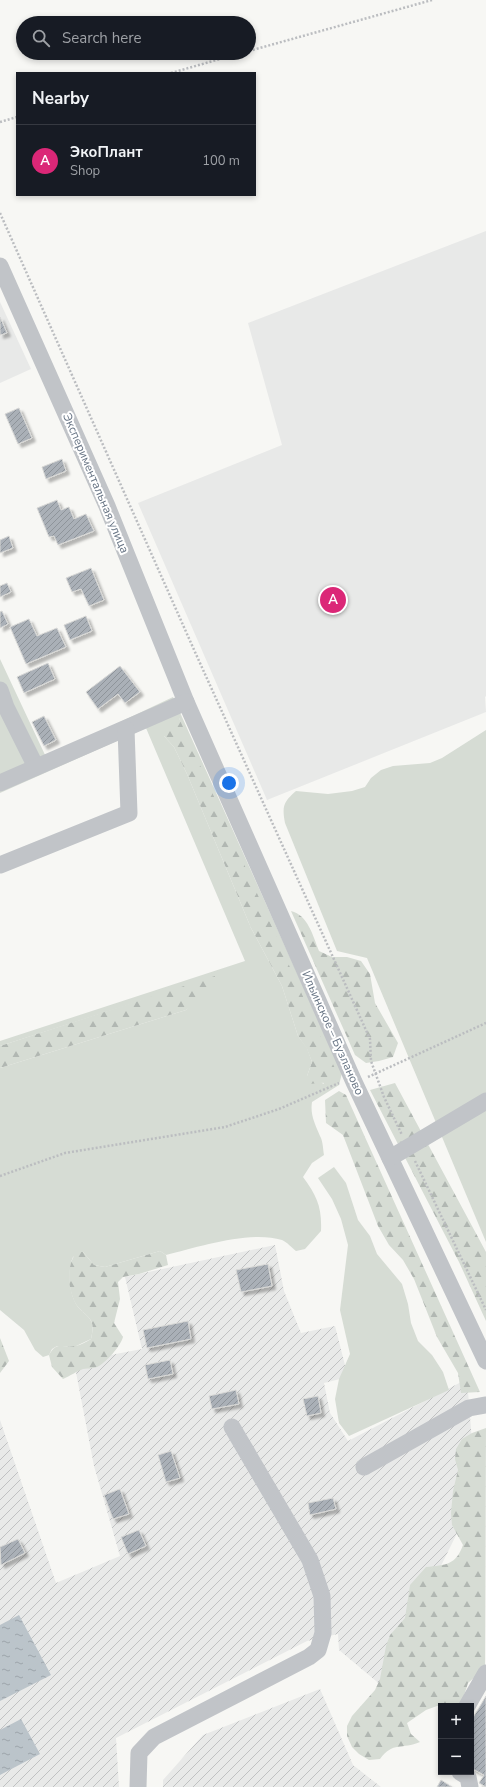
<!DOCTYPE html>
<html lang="en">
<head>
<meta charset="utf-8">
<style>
	:root { --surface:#171b24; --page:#242831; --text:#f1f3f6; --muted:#9ea1a6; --line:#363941; --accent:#db2777 }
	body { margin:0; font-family:"Nunito Sans",sans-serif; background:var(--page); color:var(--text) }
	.controls { position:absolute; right:12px; bottom:12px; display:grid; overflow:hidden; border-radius:0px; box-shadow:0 2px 6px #0003 }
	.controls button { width:36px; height:36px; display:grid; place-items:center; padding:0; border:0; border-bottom:1px solid var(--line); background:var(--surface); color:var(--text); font:20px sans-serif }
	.you { position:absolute; left:229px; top:783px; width:14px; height:14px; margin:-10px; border:3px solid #fff; border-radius:50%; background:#1a73e8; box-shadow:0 0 0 6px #1a73e833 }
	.badge { display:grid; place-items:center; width:26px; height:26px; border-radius:50%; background:var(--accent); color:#fff; font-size:13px; font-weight:700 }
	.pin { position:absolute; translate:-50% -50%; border:2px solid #fff; box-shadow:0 1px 4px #0006 }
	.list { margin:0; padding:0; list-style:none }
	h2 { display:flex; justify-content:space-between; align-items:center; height:52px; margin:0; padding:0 16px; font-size:17px }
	h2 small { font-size:13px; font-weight:400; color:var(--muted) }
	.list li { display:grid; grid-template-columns:26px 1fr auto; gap:12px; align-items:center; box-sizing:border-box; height:72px; padding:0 16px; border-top:1px solid var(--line) }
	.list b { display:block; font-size:15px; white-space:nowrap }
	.list p { margin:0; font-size:13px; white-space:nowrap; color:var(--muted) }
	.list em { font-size:13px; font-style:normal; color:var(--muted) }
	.icon { flex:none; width:22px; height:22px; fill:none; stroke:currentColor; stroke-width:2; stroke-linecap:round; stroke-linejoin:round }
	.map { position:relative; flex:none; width:486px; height:1787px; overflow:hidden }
	.search { position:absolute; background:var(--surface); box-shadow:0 2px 6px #0003; left:16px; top:16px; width:240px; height:44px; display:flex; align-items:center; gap:10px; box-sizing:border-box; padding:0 14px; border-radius:22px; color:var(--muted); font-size:15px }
	.panel { position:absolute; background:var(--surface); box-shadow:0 2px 6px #0003; left:16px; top:72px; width:240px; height:124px; border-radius:0px }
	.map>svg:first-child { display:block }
</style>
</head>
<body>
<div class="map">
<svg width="486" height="1787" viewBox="0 0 486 1787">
	<defs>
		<pattern id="industrial-furrows" width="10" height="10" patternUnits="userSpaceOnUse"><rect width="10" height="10" fill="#e8e9e8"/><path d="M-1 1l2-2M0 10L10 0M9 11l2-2" fill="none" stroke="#c0c1c2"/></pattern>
		<pattern id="forest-firs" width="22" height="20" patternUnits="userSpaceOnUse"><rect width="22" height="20" fill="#d6dcd4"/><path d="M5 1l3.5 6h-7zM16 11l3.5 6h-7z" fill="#b1b7b2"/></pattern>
		<pattern id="water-ripples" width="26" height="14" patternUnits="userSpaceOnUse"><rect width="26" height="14" fill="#bbc4ca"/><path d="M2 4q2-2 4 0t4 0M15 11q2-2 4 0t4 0" fill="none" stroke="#9ca4aa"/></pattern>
		<pattern id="building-hatch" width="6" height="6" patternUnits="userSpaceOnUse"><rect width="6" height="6" fill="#aab0b7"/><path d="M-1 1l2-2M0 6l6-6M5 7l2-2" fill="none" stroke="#8e949a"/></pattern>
		<filter id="shadow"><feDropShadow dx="3.5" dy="3.5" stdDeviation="1" flood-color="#0004"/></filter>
	</defs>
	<rect width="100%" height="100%" fill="#f7f7f4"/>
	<g fill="#e8e9e8">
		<polygon points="486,231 486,696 485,697 486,712 267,800 138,503 282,445 248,323"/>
		<polygon points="0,302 31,369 0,383"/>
	</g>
	<g fill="url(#industrial-furrows)">
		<polygon points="275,1245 284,1291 301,1333 335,1326 348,1377 324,1383 330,1413 348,1441 467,1379 473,1454 464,1519 382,1686 339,1650 338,1634 307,1641 116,1738 119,1787 0,1787 0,1420 56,1583 120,1556 94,1466 74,1362 142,1349 125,1277"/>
		<polygon points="320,1689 353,1765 381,1787 163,1787 163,1780 203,1735"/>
	</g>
	<g fill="#d6dcd4" fill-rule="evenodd">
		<path d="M0,659L46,757L173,697L342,1073L339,1085L312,1102C310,1115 315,1124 320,1136C323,1141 323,1149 324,1155L312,1163L303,1177C317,1196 322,1207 321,1231L305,1249L296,1251C292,1248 287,1242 282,1240C250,1230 198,1247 166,1255L160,1251L105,1267L94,1265L83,1252L73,1257C67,1271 69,1295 78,1307C82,1312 89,1316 91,1321C94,1326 92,1334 91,1339L74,1347L57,1346L52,1349L49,1355L43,1357L35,1350L24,1330L0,1310V1068L186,1010L215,977L0,1046V1041L245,961L146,728L0,793ZM179,718L324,1084L307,1076L312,1062L307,1048L298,1036L282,986L251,928L187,774L174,747L164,736Z"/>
		<path d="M486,730V1242L367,958L337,951L285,823C282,807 283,802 296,791L328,794L352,791L365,787L371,778L381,770L393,766L430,763L442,758Z"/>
		<polygon points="334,1167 346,1183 358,1220 370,1236 377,1254 402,1284 408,1304 411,1323 418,1341 432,1355 443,1372 449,1390 349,1436 339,1423 335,1399 339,1379 350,1354 340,1310 348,1245 341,1219 332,1199 318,1178"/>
	</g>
	<g fill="url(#forest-firs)">
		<polygon points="175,717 179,718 337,1073 333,1082 308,1084 307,1076 312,1062 307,1049 298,1036 282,986 251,928 187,774 174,747 164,736 164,722"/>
		<path d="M291,911C308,915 313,936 319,951L332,957H347L361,961L370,974L375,1003L398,1043L393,1057L379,1061L366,1063L355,1055Z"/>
		<path d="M215,976C214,992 198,1001 186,1010L0,1068V1046Z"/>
		<polygon points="395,1083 486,1252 486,1321 459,1262 370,1090"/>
		<polygon points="339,1091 346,1095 480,1392 461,1393 458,1373 437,1337 414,1279 403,1260 389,1245 378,1226 343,1135 326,1123 325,1100"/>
		<path d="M160,1251L166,1255L168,1265L139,1274L123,1277L118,1282L120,1299L114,1323L123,1337C120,1347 107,1361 99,1366C94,1369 89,1368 83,1369C77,1371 70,1376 63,1379L52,1367L49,1355C57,1340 63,1349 75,1346C81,1345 86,1342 91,1339C92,1334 94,1326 91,1321C89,1316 82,1312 78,1307C68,1294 65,1265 77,1252H83L94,1265L105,1267Z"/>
		<polygon points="0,1338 9,1361 0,1373"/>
		<path d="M486,1428L485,1668L468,1683L461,1705L437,1706L426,1710L407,1723L411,1734L420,1742C402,1750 393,1741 380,1759L369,1760L359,1754L352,1747L347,1736V1726L352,1716L375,1690L380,1679L386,1646L390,1635L405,1618L410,1585L426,1567C446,1565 456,1565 463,1545L452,1525L451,1513L453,1491L458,1470L455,1459L456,1449L462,1439L472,1433Z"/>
	</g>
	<g fill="url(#water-ripples)">
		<polygon points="19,1615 51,1675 0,1701 0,1625"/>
		<polygon points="21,1719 40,1754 0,1775 0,1730"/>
	</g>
	<g fill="url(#building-hatch)" stroke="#d9d9d7" filter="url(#shadow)">
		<polygon points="0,317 7,333 0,335"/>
		<polygon points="19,408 32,438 18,444 5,414"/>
		<polygon points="62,459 66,471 46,479 42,467"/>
		<polygon points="57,500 61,510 69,507 74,519 86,514 94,531 58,545 54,536 49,537 37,508"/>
		<polygon points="9,536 13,548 0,553 0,540"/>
		<polygon points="91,568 104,600 89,606 81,589 72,592 66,578"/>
		<polygon points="7,583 11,592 0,597 0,586"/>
		<polygon points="2,611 8,624 0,628 0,612"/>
		<polygon points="86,616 92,631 70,640 64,625"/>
		<polygon points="29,619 37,636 57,628 66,647 26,664 10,627"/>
		<polygon points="48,663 55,679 24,693 17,677"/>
		<polygon points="120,666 140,692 125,703 118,694 98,709 86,692"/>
		<polygon points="44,716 56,740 44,746 32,722"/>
		<polygon points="268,1264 272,1286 241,1292 236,1270"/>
		<polygon points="188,1321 191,1339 147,1348 143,1330"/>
		<polygon points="170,1360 173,1374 148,1379 145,1365"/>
		<polygon points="236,1390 239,1404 212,1409 209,1396"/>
		<polygon points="318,1396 321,1413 307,1416 303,1399"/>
		<polygon points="171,1451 180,1478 166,1482 158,1455"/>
		<polygon points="120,1489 129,1514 113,1519 104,1495"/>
		<polygon points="333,1498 336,1509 310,1515 308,1503"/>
		<polygon points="139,1530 146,1546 128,1554 121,1537"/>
		<polygon points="18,1539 25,1553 1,1565 0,1547"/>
		<polygon points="486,1696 486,1787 479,1783 484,1775 471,1768 471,1721"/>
		<polygon points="441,1780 452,1787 437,1787"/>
	</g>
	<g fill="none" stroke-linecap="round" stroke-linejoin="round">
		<g stroke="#bbbdc0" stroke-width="2.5" stroke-dasharray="2 2" stroke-linecap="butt">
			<polyline points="249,51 432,0"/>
			<polyline points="171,73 241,53"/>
			<polyline points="0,122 17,117"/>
			<polyline points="0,213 195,652 370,1039 371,1061 384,1097 402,1135"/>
			<polyline points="368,1077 486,1023"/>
			<polyline points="415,1161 486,1310"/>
			<polyline points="0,1176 65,1153 225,1127 279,1109 339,1083"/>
		</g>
		<g stroke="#c1c4c8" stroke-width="17">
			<polyline points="0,266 107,506 186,702 354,1082 486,1361"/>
			<polyline points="0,690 6,707 36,767"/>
			<polyline points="0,783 186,702"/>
			<polyline points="0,865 129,813 126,729"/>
			<polyline points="390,1158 486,1101"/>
			<polyline points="364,1467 469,1408 485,1405"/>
			<polyline points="467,1706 486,1673"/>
			<polyline points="460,1772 468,1777 470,1787"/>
			<polyline points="138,1787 139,1753 154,1737 309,1657 318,1650 323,1633 322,1596 310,1560 232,1427"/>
		</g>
	</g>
	<g text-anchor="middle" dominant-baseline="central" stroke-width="4" stroke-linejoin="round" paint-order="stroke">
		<g font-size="12" fill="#677484" stroke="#fff">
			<text transform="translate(96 483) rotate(67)">Экспериментальная улица</text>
			<text transform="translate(333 1033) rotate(66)">Ильинское – Бузланово</text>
		</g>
	</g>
</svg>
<div class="controls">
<button>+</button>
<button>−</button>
</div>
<div class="you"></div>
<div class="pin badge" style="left:333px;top:600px">A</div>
<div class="search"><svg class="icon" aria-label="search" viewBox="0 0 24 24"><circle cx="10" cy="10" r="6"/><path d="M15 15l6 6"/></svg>Search here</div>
<section class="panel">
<h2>Nearby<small></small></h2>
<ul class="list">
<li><span class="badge">A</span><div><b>ЭкоПлант</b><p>Shop</p></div><em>100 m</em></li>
</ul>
</section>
</div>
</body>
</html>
